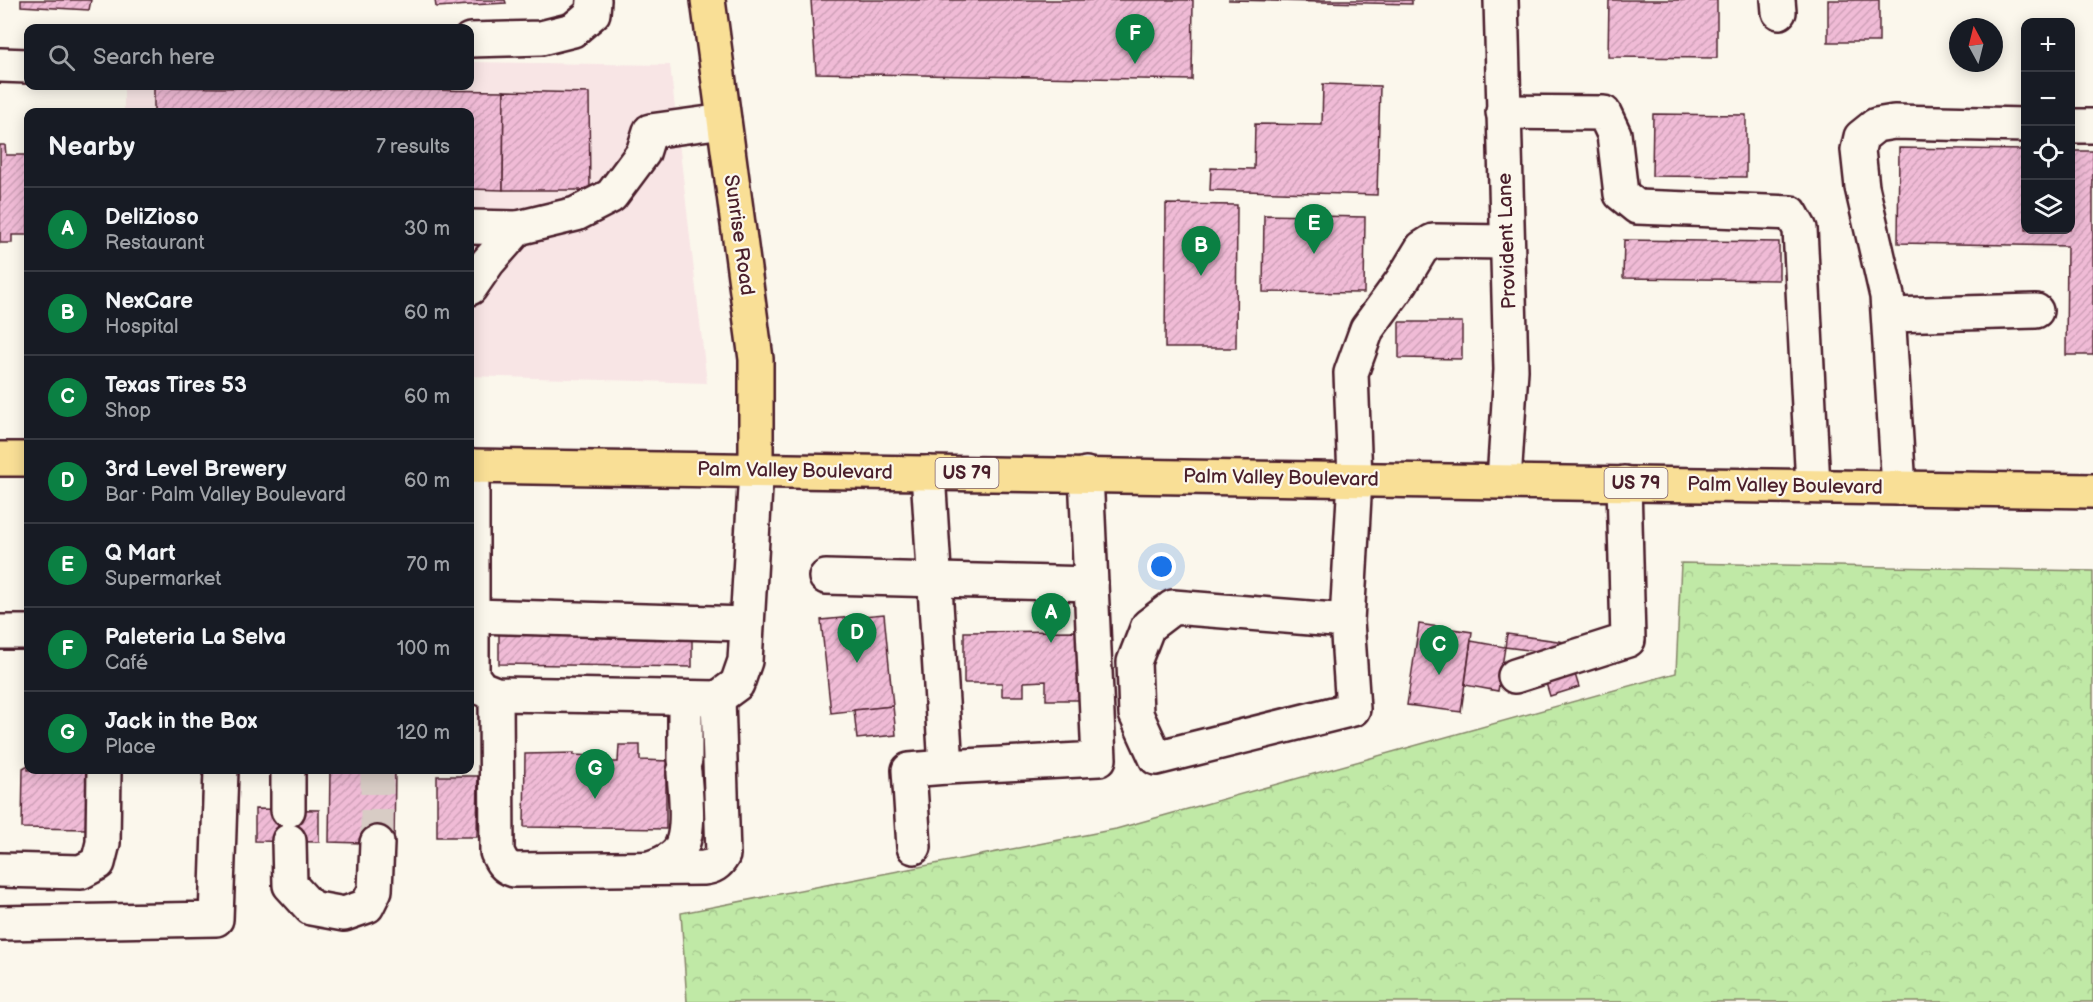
<!DOCTYPE html>
<html lang="en">
<head>
<meta charset="utf-8">
<style>
	:root { --surface:#171b24; --page:#20242c; --text:#f1f3f6; --muted:#9ea1a6; --line:#363941; --accent:#0b8043 }
	body { margin:0; font-family:"Balsamiq Sans",sans-serif; background:var(--page); color:var(--text) }
	.controls { position:absolute; right:18px; top:18px; display:grid; overflow:hidden; border-radius:12px; box-shadow:0 3px 15px #0003 }
	.controls button { width:54px; height:54px; display:grid; place-items:center; padding:0; border:0; border-bottom:2px solid var(--line); background:var(--surface); color:var(--text); font:30px sans-serif }
	.compass { position:absolute; left:1949px; top:18px; width:54px; height:54px; border-radius:50%; background:var(--surface); box-shadow:0 3px 15px #0003; rotate:353deg }
	.you { position:absolute; left:1162px; top:567px; width:21px; height:21px; margin:-15px; border:4px solid #fff; border-radius:50%; background:#1a73e8; box-shadow:0 0 0 9px #1a73e833 }
	.badge { display:grid; place-items:center; width:39px; height:39px; border-radius:50%; background:var(--accent); color:#fff; font-size:20px; font-weight:700 }
	.pin { position:absolute; translate:-50% -50px; filter:drop-shadow(0 2px 3px #0008) }
	.pin::after { content:''; position:absolute; top:32px; width:21px; height:18px; background:inherit; clip-path:polygon(0 0,100% 0,50% 100%) }
	.list { margin:0; padding:0; list-style:none }
	h2 { display:flex; justify-content:space-between; align-items:center; height:78px; margin:0; padding:0 24px; font-size:26px }
	h2 small { font-size:20px; font-weight:400; color:var(--muted) }
	.list li { display:grid; grid-template-columns:39px 1fr auto; gap:18px; align-items:center; box-sizing:border-box; height:84px; padding:0 24px; border-top:2px solid var(--line) }
	.list b { display:block; font-size:22px; white-space:nowrap }
	.list p { margin:0; font-size:20px; white-space:nowrap; color:var(--muted) }
	.list em { font-size:20px; font-style:normal; color:var(--muted) }
	.icon { flex:none; width:33px; height:33px; fill:none; stroke:currentColor; stroke-width:2; stroke-linecap:round; stroke-linejoin:round }
	.map { position:relative; flex:none; width:2093px; height:1002px; overflow:hidden }
	.search { position:absolute; background:var(--surface); box-shadow:0 3px 15px #0003; left:24px; top:24px; width:450px; height:66px; display:flex; align-items:center; gap:15px; box-sizing:border-box; padding:0 21px; border-radius:12px; color:var(--muted); font-size:22px }
	.panel { position:absolute; background:var(--surface); box-shadow:0 3px 15px #0003; left:24px; top:108px; width:450px; height:666px; border-radius:12px }
	.map>svg:first-child { display:block }
</style>
</head>
<body>
<div class="map">
<svg width="2093" height="1002" viewBox="0 0 2093 1002">
	<defs>
		<pattern id="forest-crowns" width="20" height="18" patternUnits="userSpaceOnUse" patternTransform="scale(1.5)"><rect width="20" height="18" fill="#c0e9a6"/><path d="M2 6a3 3 0 1 1 6 0M12 15a3 3 0 1 1 6 0" fill="none" stroke="#a6c78f"/></pattern>
		<pattern id="building-hatch" width="6" height="6" patternUnits="userSpaceOnUse" patternTransform="scale(1.5)"><rect width="6" height="6" fill="#f0bbd6"/><path d="M-1 1l2-2M0 6l6-6M5 7l2-2" fill="none" stroke="#cfa0b8"/></pattern>
	</defs>
	<rect width="100%" height="100%" fill="#fbf7ec"/>
	<filter id="ink" filterUnits="userSpaceOnUse"><feTurbulence type="fractalNoise" baseFrequency=".0167" numOctaves="2"/><feDisplacementMap in="SourceGraphic" scale="12" xChannelSelector="R" yChannelSelector="G"/><feConvolveMatrix kernelMatrix="1 2 1 2 8 2 1 2 1" color-interpolation-filters="sRGB"/></filter>
	<g filter="url(#ink)">
		<polygon fill="#f8e5e5" points="470,62 670,65 707,383 470,376 470,112 124,112 124,86 470,86"/>
		<polygon fill="url(#forest-crowns)" stroke="#858468" stroke-width="1.5" points="1681,563 2093,571 2093,1002 687,1002 681,913 1116,829 1676,673"/>
		<g fill="url(#building-hatch)" stroke="#4a1f2b" stroke-width="1.5">
			<polygon points="21,0 91,0 89,10 21,6"/>
			<polygon points="435,0 505,0 506,3 436,7"/>
			<polygon points="811,0 1193,0 1192,80 816,73"/>
			<polygon points="1228,0 1412,0 1412,4"/>
			<polygon points="1609,0 1717,0 1717,58 1608,57"/>
			<rect x="1828" y="0" width="51" height="42"/>
			<polygon points="1323,84 1380,86 1377,195 1210,190 1211,168 1254,169 1255,124 1322,125"/>
			<polygon points="154,87 504,91 503,190 470,189 470,112 154,112"/>
			<polygon points="504,91 589,93 590,190 503,190"/>
			<polygon points="1653,114 1746,115 1746,177 1652,176"/>
			<polygon points="0,145 5,145 6,155 28,155 28,235 12,235 12,243 0,243"/>
			<polygon points="1899,148 2026,150 2026,230 2070,230 2070,151 2093,151 2093,355 2066,355 2067,246 1898,243"/>
			<polygon points="1166,204 1237,205 1236,348 1165,348"/>
			<polygon points="1264,215 1365,217 1364,293 1263,292"/>
			<polygon points="1624,240 1779,242 1779,280 1623,278"/>
			<polygon points="1399,322 1462,322 1462,359 1399,358"/>
			<polygon points="884,614 893,706 831,713 821,620"/>
			<polygon points="1419,624 1472,632 1461,712 1407,705"/>
			<polygon points="499,626 692,629 692,667 499,664"/>
			<polygon points="1080,631 1081,700 1046,700 1046,681 1024,682 1024,696 1002,696 1002,683 964,683 964,632"/>
			<polygon points="1507,634 1565,642 1579,687 1550,696 1536,651 1505,647"/>
			<polygon points="1471,641 1505,647 1498,691 1465,685"/>
			<polygon points="893,706 896,735 857,739 854,710"/>
			<polygon points="619,745 640,745 640,760 671,761 671,771 666,771 666,829 524,827 525,754 574,753 573,755 595,756 595,762 618,762"/>
			<polygon points="28,765 28,770 90,770 89,829 22,828 23,768"/>
			<polygon points="330,770 395,770 394,844 329,842"/>
			<polygon points="437,776 478,776 477,837 437,837"/>
			<polygon points="255,809 319,810 319,842 255,841"/>
		</g>
		<g fill="none" stroke-linecap="round" stroke-linejoin="round">
			<polyline stroke="#d8ccc5" stroke-width="33" stroke-dasharray="33 16" stroke-linecap="butt" points="377,843 377,770"/>
			<g stroke="#4a1f2b" stroke-width="38">
				<g id="minor">
					<polyline points="1501,0 1511,370 1504,481"/>
					<polyline points="1778,0 1779,12"/>
					<polyline points="470,40 541,38 573,30 593,13 594,0"/>
					<polyline points="0,65 28,66"/>
					<polyline points="1503,112 1604,113 1614,134 1621,194 1637,207 1791,213 1800,229 1813,486"/>
					<polyline points="2070,126 2093,126"/>
					<polyline points="470,227 518,228"/>
					<polyline points="470,288 488,262 518,228 576,214 611,196 643,153 650,131 724,121"/>
					<polyline points="1889,315 2036,311"/>
					<polyline points="472,466 472,676 481,688 496,694 718,698 737,684 745,661 756,470"/>
					<polyline points="928,473 946,767 1099,759 1091,584"/>
					<polyline points="1899,488 1887,296 1862,187 1858,150 1861,137 1876,125 1894,122 2026,125"/>
					<polyline points="826,577 1091,584 1086,474"/>
					<polyline points="473,616 747,624"/>
					<polyline points="1347,621 1353,709 1156,758 1136,714 1134,662 1148,626 1173,607 1347,621 1355,479 1351,373 1367,329 1402,281 1422,248 1433,241 1507,242"/>
					<polyline points="0,632 28,632"/>
					<polyline points="1515,676 1628,640 1624,483"/>
					<path d="M496,694L497,852C501,861 504,867 514,870L703,868C713,867 718,864 723,855L718,698"/>
					<polyline points="685,699 685,760"/>
					<polyline points="288,770 288,810"/>
					<polyline points="289,841 290,885 311,908 344,914 367,906 375,890 377,843"/>
					<polyline points="914,847 909,770 946,767"/>
					<path d="M650,868C659,865 668,862 675,855C693,839 685,794 684,772"/>
					<polyline points="0,870 81,872 98,863 103,843 104,770"/>
					<polyline points="0,923 216,919 221,770"/>
				</g>
			</g>
			<g stroke="#4a1f2b" stroke-width="38">
				<polyline id="major" points="708,0 756,359 756,470"/>
			</g>
			<g stroke="#4a1f2b" stroke-width="38">
				<g id="highway">
					<polyline points="0,459 28,459"/>
					<polyline points="470,466 2093,491"/>
				</g>
			</g>
			<use href="#minor" stroke="#fbf7ec" stroke-width="33"/>
			<use href="#major" stroke="#f9df96" stroke-width="33"/>
			<use href="#highway" stroke="#f9df96" stroke-width="33"/>
		</g>
	</g>
	<g text-anchor="middle" dominant-baseline="central" stroke-width="4.5" stroke-linejoin="round" paint-order="stroke">
		<g fill="#fbf7ec" stroke="#7f6065" stroke-width="1.5">
			<rect x="935.5" y="458" width="63" height="30" rx="4.5"/>
			<rect x="1604.5" y="468" width="63" height="30" rx="4.5"/>
		</g>
		<g font-size="18" font-weight="bold" fill="#4a1f2b">
			<text x="967" y="473">US 79</text>
			<text x="1636" y="483">US 79</text>
		</g>
		<g font-size="20" fill="#4a1f2b" stroke="#fbf7ec">
			<text transform="translate(739 235) rotate(82)">Sunrise Road</text>
			<text transform="translate(1507 241) rotate(-92)">Provident Lane</text>
			<text transform="translate(795 471) rotate(1)">Palm Valley Boulevard</text>
			<text transform="translate(1281 478) rotate(1)">Palm Valley Boulevard</text>
			<text transform="translate(1785 486) rotate(1)">Palm Valley Boulevard</text>
		</g>
	</g>
</svg>
<div class="controls">
<button>+</button>
<button>−</button>
<button><svg class="icon" aria-label="locate" viewBox="0 0 24 24"><circle cx="12" cy="12" r="6"/><path d="M12 2v4M12 18v4M2 12h4M18 12h4"/></svg></button>
<button><svg class="icon" aria-label="layers" viewBox="0 0 24 24"><path d="M12 4l9 5-9 5-9-5zM3 14l9 5 9-5"/></svg></button>
</div>
<svg class="compass" viewBox="-18 -18 36 36"><path d="M0-13l5 13h-10z" fill="#e53935"/><path d="M0 13l5-13h-10z" fill="#9ea1a6"/></svg>
<div class="you"></div>
<div class="pin badge" style="left:1051px;top:643px">A</div>
<div class="pin badge" style="left:1201px;top:276px">B</div>
<div class="pin badge" style="left:1439px;top:675px">C</div>
<div class="pin badge" style="left:857px;top:663px">D</div>
<div class="pin badge" style="left:1314px;top:254px">E</div>
<div class="pin badge" style="left:1135px;top:64px">F</div>
<div class="pin badge" style="left:595px;top:799px">G</div>
<div class="search"><svg class="icon" aria-label="search" viewBox="0 0 24 24"><circle cx="10" cy="10" r="6"/><path d="M15 15l6 6"/></svg>Search here</div>
<section class="panel">
<h2>Nearby<small>7 results</small></h2>
<ul class="list">
<li><span class="badge">A</span><div><b>DeliZioso</b><p>Restaurant</p></div><em>30 m</em></li>
<li><span class="badge">B</span><div><b>NexCare</b><p>Hospital</p></div><em>60 m</em></li>
<li><span class="badge">C</span><div><b>Texas Tires 53</b><p>Shop</p></div><em>60 m</em></li>
<li><span class="badge">D</span><div><b>3rd Level Brewery</b><p>Bar · Palm Valley Boulevard</p></div><em>60 m</em></li>
<li><span class="badge">E</span><div><b>Q Mart</b><p>Supermarket</p></div><em>70 m</em></li>
<li><span class="badge">F</span><div><b>Paleteria La Selva</b><p>Café</p></div><em>100 m</em></li>
<li><span class="badge">G</span><div><b>Jack in the Box</b><p>Place</p></div><em>120 m</em></li>
</ul>
</section>
</div>
</body>
</html>
